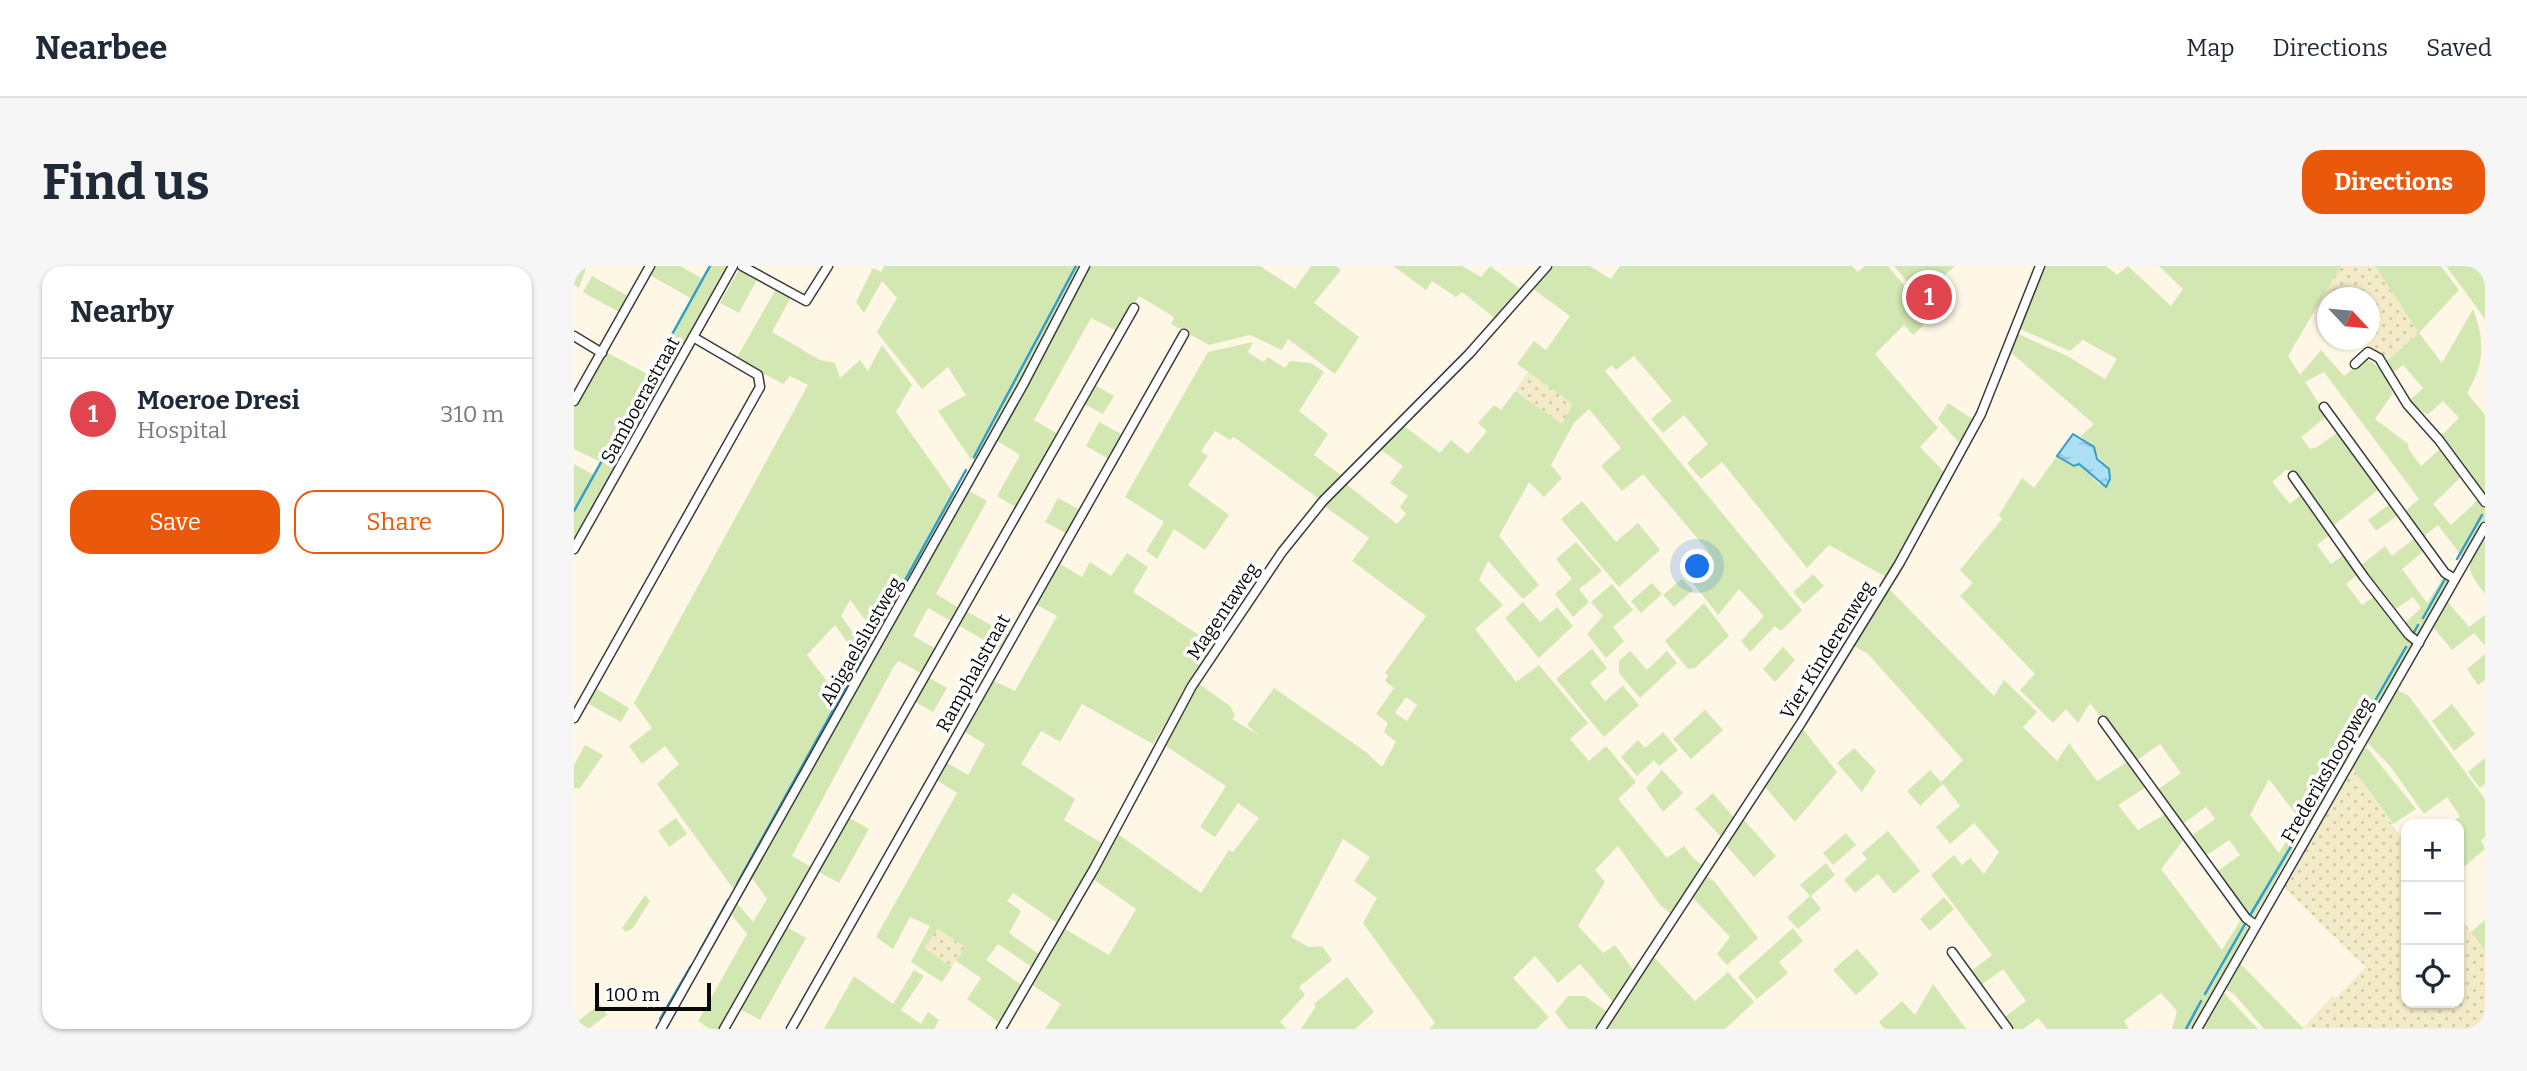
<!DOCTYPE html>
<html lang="en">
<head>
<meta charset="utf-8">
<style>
	:root { --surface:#fff; --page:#f6f6f7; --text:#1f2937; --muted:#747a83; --line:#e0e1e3; --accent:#ea580c }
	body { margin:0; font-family:Bitter,serif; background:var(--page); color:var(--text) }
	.controls { position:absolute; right:21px; bottom:21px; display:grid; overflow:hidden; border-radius:14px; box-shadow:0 2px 5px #0004 }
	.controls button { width:63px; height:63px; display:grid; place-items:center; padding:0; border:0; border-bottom:2px solid var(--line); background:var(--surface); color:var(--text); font:35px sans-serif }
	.compass { position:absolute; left:1743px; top:21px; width:63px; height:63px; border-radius:50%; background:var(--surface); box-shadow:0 2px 5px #0004; rotate:116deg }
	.scale { position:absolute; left:21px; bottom:18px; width:116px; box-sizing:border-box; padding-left:7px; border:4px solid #090909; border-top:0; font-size:19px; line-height:24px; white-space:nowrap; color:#090909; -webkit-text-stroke:5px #fff; paint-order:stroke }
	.you { position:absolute; left:1124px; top:301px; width:24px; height:24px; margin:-18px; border:5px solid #fff; border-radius:50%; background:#1a73e8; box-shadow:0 0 0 10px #1a73e833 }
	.badge { display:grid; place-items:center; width:46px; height:46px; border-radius:50%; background:var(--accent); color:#fff; font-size:23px; font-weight:700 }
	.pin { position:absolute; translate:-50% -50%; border:4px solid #fff; box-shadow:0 2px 7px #0006 }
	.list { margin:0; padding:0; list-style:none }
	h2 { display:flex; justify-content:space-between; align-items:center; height:91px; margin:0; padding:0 28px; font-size:30px }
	h2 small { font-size:23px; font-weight:400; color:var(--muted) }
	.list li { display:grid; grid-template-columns:46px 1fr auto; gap:21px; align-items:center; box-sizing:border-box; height:112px; padding:0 28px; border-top:2px solid var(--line) }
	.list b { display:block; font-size:26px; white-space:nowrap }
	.list p { margin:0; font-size:23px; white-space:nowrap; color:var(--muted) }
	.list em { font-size:23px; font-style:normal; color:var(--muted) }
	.actions { display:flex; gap:14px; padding:21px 28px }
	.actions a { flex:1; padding:16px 0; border:2px solid var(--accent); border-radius:21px; text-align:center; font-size:24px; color:var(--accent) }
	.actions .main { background:var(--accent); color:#fff }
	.icon { flex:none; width:38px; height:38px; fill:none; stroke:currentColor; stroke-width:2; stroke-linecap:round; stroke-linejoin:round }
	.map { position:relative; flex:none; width:1911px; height:763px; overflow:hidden; border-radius:21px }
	header { display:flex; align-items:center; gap:42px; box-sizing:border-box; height:98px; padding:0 35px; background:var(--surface); border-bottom:2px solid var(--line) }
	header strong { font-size:33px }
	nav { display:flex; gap:38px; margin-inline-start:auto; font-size:24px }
	.intro { display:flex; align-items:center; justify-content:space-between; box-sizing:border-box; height:168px; padding:0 42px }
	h1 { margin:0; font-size:49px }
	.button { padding:18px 32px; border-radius:21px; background:var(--accent); color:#fff; font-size:24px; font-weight:700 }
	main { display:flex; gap:42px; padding:0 42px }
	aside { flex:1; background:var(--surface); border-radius:21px; box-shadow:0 2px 5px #0004 }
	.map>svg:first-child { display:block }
</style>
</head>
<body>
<header>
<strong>Nearbee</strong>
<nav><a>Map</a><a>Directions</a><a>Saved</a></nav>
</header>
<div class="intro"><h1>Find us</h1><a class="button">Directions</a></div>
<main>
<aside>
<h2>Nearby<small></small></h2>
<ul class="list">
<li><span class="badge" style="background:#e0444e">1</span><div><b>Moeroe Dresi</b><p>Hospital</p></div><em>310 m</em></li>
</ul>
<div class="actions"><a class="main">Save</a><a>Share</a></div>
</aside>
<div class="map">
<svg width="1911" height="763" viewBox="0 0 1911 763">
	<defs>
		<pattern id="farmland-dots" width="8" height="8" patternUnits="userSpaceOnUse" patternTransform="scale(1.75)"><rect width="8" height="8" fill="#f3ebc8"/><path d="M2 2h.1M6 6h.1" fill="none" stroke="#cfc8aa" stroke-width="1.8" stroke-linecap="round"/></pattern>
		<pattern id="water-ripples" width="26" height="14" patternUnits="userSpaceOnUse" patternTransform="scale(1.75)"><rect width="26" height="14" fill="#ace0f4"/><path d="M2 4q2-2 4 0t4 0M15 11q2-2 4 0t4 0" fill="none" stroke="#93bfd0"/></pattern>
	</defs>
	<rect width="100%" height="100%" fill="#fff7e6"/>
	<g fill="url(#farmland-dots)">
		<polygon points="1767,0 1801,0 1845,67 1809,98 1789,74 1796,74 1796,32 1753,32 1750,28"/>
		<polygon points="954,106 999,138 988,158 941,125"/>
		<polygon points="1776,499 1832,578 1832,737 1885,737 1885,650 1911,684 1911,763 1729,762 1759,729 1762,732 1792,701 1708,620"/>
		<polygon points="364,663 391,681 378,701 350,682"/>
	</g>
	<g fill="#d2e7b2" fill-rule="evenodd">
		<polygon points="0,0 13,0 5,22 0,19"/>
		<polygon points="79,0 106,0 129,13 136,0 155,0 0,277 0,198 20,209 27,196 0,183 0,142 32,86 75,109 118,33 74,8"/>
		<polygon points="310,0 509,0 402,195 396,192 364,145 392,129 374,101 348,123 303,66 323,32 308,15 290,47 282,36 299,2 307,6"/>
		<polygon points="514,0 686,0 721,23 737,0 762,0 767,4 740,37 785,71 761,108 714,73 708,84 676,69 635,79 597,58 600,51 565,30 543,65 517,52 460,154 484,168 443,242 423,230 446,189 420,173"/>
		<polygon points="819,0 888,0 907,11 916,0 946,23 921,52 888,26 882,31 858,15 852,24"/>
		<path d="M979,0H1016L1037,13L1046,0H1278L1284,6L1291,0H1314L1357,52L1339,69L1330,59L1301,88L1364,162L1346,181L1372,208L1312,311L1255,279L1233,302L1148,196L1127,213L1113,197L1134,178L1110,149L1089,167L1077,153L1098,135L1060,90L1042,104L1038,99L1031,105L1228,344L1207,365L1201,360L1176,386L1167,375L1190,350L1165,323L1144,349L1112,308L1135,286L1069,208L1048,225L1027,200L1047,182L1015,143L1000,157L977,199L988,212L970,231L955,216L925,270L965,319L949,333L914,295L905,314L929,339L901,363L942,416L965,399L1014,457L996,473L1015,495L1032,480L1062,516L1044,533L1093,592L1110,580L1120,593L1130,600L1097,648L1086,639L1044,580L1021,604L1031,616L1004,660L1029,687L1041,679L1060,705L1039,736L1006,698L984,717L961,690L939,712L975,751L962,763H855L861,757L789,657L803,632L780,615L796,591L769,573L717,671L735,681L748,680L758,694L725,721L731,729L706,756L713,763H471L487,738L458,719L491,663L535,689L562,643L519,613L544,568L627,627L655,584L659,586L685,552L664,537L641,571L626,561L652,520L589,478L624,417L656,440L661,450L658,453L685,469L673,459L700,422L792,486L808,501L822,476L810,466L814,457L802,448L820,422L811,415L814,409L811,407L852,350L778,295L795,272L750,240L772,218L823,258L832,248L826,241L834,230L816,217L829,200L806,183L830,160L866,187L877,174L894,188L913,165L904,157L920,139L927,144L941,125L988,158L999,138L943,98L960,75L972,84L996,50L959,23ZM832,431L843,439L833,455L821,447Z"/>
		<polygon points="1320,0 1381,0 1346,31"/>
		<path d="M1469,0H1532L1543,9L1554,0L1597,40L1609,23L1585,0H1767L1714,90L1726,109L1747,84L1770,110L1790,93C1805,96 1813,114 1819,127L1801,153L1834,178L1835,184L1847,200L1866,183L1887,211L1859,238L1877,259L1904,234L1911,242V254L1889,292L1864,259L1848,272L1829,247L1845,233L1750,106L1731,116L1753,150L1727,171L1736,183L1743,181L1764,166L1805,223L1759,260L1718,205L1712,204L1698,216L1716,238L1729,227L1758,267L1743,279L1757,298L1772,287L1785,307L1772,318L1788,339L1802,329L1839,378L1733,562L1722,558L1724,551L1695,513L1676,549L1705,587L1721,561L1728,567L1679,653L1676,654L1641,607L1666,589L1655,574L1630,591L1616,571L1641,553L1632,541L1607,559L1582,525L1607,507L1586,478L1561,496L1516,437L1504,457L1492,443L1479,457L1446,424L1461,408L1386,330L1399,317L1386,304L1428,253L1425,249L1448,212L1460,222L1483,190L1500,200L1505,198L1525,218L1534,219L1535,203C1524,192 1518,182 1507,170L1520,158L1435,85L1442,67L1493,90L1531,113L1543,93L1509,74L1496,85L1444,62Z"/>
		<path d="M1801,0H1867L1885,24L1845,67L1868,97L1899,43C1911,75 1911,97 1893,127L1911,149V236L1864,173L1885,152L1869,135L1853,149L1834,136L1849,122L1829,99L1817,108L1809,98L1845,67Z"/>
		<polygon points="1872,0 1911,0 1911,53"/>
		<polygon points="166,2 184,12 165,47 146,37"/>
		<polygon points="18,10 54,30 45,46 9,26"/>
		<polygon points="202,23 217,31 198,66 246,94 261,97 266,112 286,94 294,105 308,79 338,119 322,146 382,231 304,370 276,334 267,350 294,387 288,397 261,359 233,389 268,435 161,625 83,518 105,498 91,480 68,498 55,480 78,462 60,437 234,119 216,110 209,118 162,93"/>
		<polygon points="679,76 674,86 689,96 694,91 711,102 716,95 737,97 750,106 725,145 754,168 740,189 768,210 745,233 660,171 656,174 641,165 627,185 634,190 614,219 655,249 631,284 600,263 583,293 572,285 590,256 551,231 634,86"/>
		<polygon points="519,118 540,130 529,148 508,137"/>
		<polygon points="1374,137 1400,154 1387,179 1364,153"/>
		<polygon points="525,156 549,169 535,193 512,180"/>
		<polygon points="393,224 413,235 362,328 385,342 377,355 354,342 339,370 362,383 348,408 325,395 320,400 218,590 239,602 147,763 136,763 124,755 173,668 156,647 162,636 179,656 193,633 175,608"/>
		<polygon points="484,232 506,244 493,268 471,256"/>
		<polygon points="1008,235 1042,276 1064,257 1086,284 1045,321 987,253"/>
		<polygon points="1817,237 1825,248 1802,265 1794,254"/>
		<path d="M1911,270V328C1889,298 1893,302 1911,270Z"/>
		<polygon points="1841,272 1850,285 1828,303 1853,337 1871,309 1876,314 1843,372 1829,359 1847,342 1839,331 1819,345 1786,300 1811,280 1818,290"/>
		<polygon points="1002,276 1028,305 1005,323 1015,336 999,351 981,328 998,313 982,293"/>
		<polygon points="553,287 574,301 559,326 639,378 579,478 508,438 486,476 467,465 447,498 501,533 490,554 529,578 483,657 439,627 433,635 447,645 435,667 466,689 459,702 424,678 412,694 449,720 427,758 393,733 407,712 382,695 391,681 364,663 350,682 378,701 368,716 337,696 356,660 336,651 319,683 302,671 383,527 361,513 371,496 394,509 411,478 389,465 418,414 441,425 483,350 460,337 483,296 508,311 516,296 537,310"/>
		<polygon points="1239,308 1250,320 1230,338 1219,326"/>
		<polygon points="1108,313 1119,324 1100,341 1089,329"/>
		<polygon points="1078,317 1088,328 1067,347 1057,335"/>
		<polygon points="1038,318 1059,344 1039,361 1050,375 1032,392 1013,368 1029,350 1017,336"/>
		<polygon points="1315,323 1420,430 1430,414 1463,446 1449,461 1483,495 1495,477 1523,515 1555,495 1574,520 1544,539 1564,564 1593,547 1611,572 1587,603 1648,684 1666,655 1670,654 1674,664 1619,763 1598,763 1603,745 1587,727 1550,755 1555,763 1473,763 1464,752 1449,763 1438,763 1429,752 1452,735 1429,703 1406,720 1396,706 1418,689 1357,609 1380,589 1388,599 1396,592 1410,608 1425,586 1400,557 1376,578 1362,561 1386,540 1369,518 1346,540 1333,525 1356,504 1367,516 1389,494 1294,388 1280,380"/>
		<polygon points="1873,335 1895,361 1911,349 1911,380 1900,367 1878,384 1858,360"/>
		<polygon points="949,336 966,356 983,341 999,360 965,392 931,352"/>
		<polygon points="1130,337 1155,370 1121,402 1114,403 1091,375"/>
		<polygon points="390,344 435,369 427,384 382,358"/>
		<polygon points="1209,381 1221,394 1201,416 1189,403"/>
		<polygon points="1018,383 1033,402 1016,417 1031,435 1049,420 1065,439 1030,471 982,413"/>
		<polygon points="1056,385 1073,404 1093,385 1103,397 1066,432 1045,407 1045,395"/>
		<polygon points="1911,388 1911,414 1904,419 1893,403"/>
		<polygon points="352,410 373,422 359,446 338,434"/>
		<polygon points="21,422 55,442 47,456 13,437"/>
		<polygon points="1822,424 1834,429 1911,533 1911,571 1907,574 1911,583 1891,600 1885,592 1885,558 1876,558 1886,550 1873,531 1850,548 1816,500 1792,475"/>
		<polygon points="1878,438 1901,468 1880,485 1858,455"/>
		<polygon points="1131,444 1149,464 1117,493 1099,473"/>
		<polygon points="1228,462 1263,506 1221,556 1190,520"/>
		<polygon points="1089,466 1104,484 1085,500 1080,494 1063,510 1047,491 1064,474 1071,482"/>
		<polygon points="11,479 29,489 6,522 0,522 0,499"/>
		<polygon points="1280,482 1302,505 1288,526 1263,497"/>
		<polygon points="1793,482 1842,543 1819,558 1776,499 1786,484"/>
		<polygon points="1911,492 1911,518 1906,522 1894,506"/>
		<polygon points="1088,504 1109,527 1089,546 1072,522"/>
		<polygon points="1139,527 1160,552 1149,573 1121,543"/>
		<polygon points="274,551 295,563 265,617 243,605"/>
		<polygon points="102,552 113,568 95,581 84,565"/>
		<polygon points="1169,553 1202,590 1180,611 1152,579"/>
		<polygon points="1314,565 1346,605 1320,628 1304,608 1281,627 1270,614 1293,593 1288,587"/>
		<polygon points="1272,567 1282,579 1259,599 1249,587"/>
		<polygon points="1252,597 1261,609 1237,630 1247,643 1224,663 1213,651 1236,630 1226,619"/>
		<polygon points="1132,610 1140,615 1184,672 1153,699 1143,688 1156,671 1117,630"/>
		<polygon points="71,629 76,635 59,662 52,666 48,662"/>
		<polygon points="1370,631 1380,643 1356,665 1346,653"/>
		<polygon points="1911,654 1911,684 1897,666"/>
		<polygon points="211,660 232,672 186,754 164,742"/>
		<polygon points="1219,662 1229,675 1205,696 1214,707 1183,733 1164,711"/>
		<polygon points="1283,683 1305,708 1282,729 1259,704"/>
		<polygon points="1079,690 1121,735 1154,706 1180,736 1151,763 1032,763"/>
		<polygon points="1664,695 1730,763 1690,763 1660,728 1649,722"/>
		<polygon points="340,704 350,710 327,744 347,758 354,746 365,754 360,763 250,763 280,710 319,738"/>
		<polygon points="773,711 800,746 781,763 727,763 742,740 740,738"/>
		<polygon points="1359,718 1392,763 1311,763 1305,756 1328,735 1341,749"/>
		<polygon points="1650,727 1684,763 1627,763 1646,728"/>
		<polygon points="994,730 1011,730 1033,746 1022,763 994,763 981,746"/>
		<polygon points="26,738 33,749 14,763 0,763 0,758"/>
	</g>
	<polygon fill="url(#water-ripples)" stroke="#359dca" stroke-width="2" points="1499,168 1520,181 1523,193 1535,203 1536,213 1532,221 1505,198 1500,200 1483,190"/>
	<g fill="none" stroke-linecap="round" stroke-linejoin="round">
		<g stroke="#359dca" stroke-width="2.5">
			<polyline points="400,191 502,0"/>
			<polyline points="0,245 136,0"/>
			<polyline points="1883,293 1908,249"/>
			<polyline points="1849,352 1871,313"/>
			<polyline points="1839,368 1844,359"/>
			<polyline points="1729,560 1832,381"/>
			<polyline points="163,618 392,204"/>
			<polyline points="1675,651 1725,567"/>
			<polyline points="124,688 154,634"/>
			<polyline points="1631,728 1671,658"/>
			<polyline points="86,753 117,700"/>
			<polyline points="1612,763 1627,735"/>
		</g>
		<g stroke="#3c3c3c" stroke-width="11">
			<g id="street">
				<polyline points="168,0 232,35 254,0"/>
				<polyline points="0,70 28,87"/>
				<polyline points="1781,98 1794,86 1805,92 1833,138 1865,174 1911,236"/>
				<polyline points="0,135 76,0"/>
				<polyline points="1750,141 1871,307 1881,313"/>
				<polyline points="1719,210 1790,311 1835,369 1845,377"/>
				<polyline points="0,283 159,0"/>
				<polyline points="0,452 186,121 184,109 119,71"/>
				<polyline points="1529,455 1672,652 1681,659"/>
				<polyline points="1378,686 1434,763"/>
				<polyline points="87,763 450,117 511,0"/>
				<polyline points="150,763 560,42"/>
				<polyline points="217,763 610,68"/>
				<polyline points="427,763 521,601 618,420 708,286 749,235 895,88 973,0"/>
				<polyline points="1027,763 1227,457 1325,298 1407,148 1466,0"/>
				<polyline points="1623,763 1911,261"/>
			</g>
		</g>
		<use href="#street" stroke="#fff" stroke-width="8"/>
	</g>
	<g text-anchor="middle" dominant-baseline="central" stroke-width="7" stroke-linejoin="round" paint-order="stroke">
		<g font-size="19" fill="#090909" stroke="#fff">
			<text transform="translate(66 134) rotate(-61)">Samboerastraat</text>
			<text transform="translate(649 345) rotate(-56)">Magentaweg</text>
			<text transform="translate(287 375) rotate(-60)">Abigaelslustweg</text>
			<text transform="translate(1253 384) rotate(-58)">Vier Kinderenweg</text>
			<text transform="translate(399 407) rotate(-61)">Ramphalstraat</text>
			<text transform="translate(1753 504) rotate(-60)">Frederikshoopweg</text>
		</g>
	</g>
</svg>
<div class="controls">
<button>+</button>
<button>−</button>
<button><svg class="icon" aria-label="locate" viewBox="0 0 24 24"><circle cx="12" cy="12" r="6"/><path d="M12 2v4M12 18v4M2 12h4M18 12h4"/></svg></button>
</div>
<svg class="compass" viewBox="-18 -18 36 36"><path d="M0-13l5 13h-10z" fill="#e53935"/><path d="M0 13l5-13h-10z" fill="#747a83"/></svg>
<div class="scale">100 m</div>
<div class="you"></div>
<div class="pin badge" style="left:1355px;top:31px;background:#e0444e">1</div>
</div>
</main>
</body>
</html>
